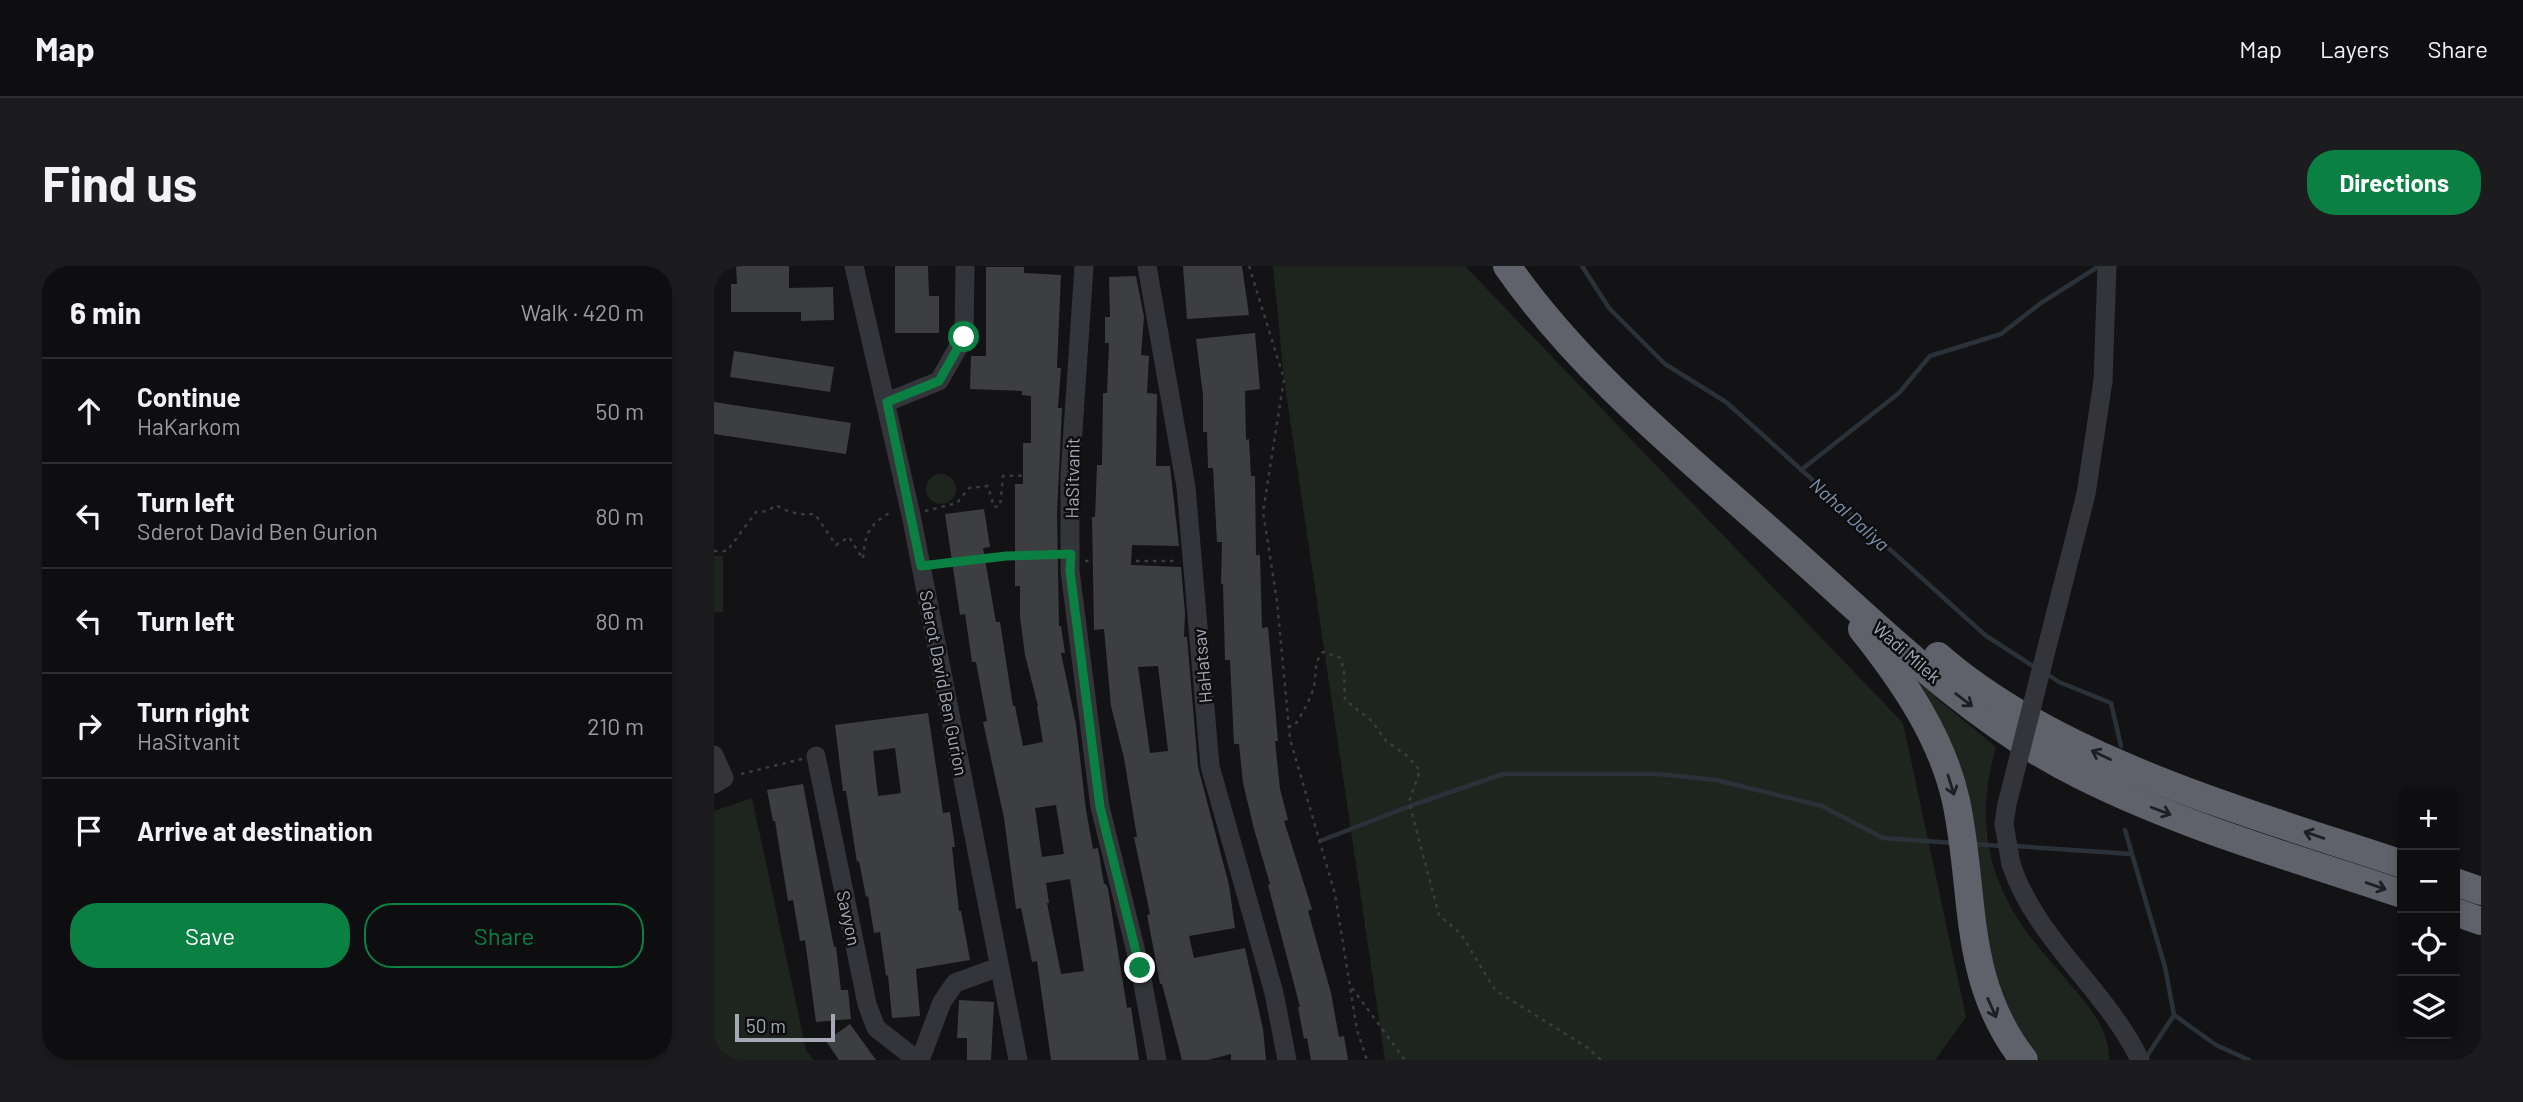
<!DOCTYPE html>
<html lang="en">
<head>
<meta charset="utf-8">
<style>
	:root { --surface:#0e0e10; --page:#1c1c1e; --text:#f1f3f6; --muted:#9b9c9f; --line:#2e2e30; --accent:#0b8043 }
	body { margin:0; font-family:Barlow,sans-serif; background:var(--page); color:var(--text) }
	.controls { position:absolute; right:21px; bottom:21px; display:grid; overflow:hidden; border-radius:14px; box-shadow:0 4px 10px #0003 }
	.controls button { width:63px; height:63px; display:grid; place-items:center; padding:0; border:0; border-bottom:2px solid var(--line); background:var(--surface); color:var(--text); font:35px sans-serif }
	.scale { position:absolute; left:21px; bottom:18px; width:100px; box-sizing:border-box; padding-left:7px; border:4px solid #a5a9b5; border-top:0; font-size:19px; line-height:24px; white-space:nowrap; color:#a5a9b5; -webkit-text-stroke:5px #0e0e10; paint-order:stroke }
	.stop { position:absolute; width:21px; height:21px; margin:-16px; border:5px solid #0b8043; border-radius:50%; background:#fff }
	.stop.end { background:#0b8043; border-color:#fff; box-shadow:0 2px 7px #0008 }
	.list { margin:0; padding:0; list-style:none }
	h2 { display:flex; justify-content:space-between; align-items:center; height:91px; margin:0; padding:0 28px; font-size:30px }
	h2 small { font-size:23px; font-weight:400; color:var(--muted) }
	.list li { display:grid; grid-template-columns:46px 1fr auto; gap:21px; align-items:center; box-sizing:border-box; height:105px; padding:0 28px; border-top:2px solid var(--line) }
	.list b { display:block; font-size:26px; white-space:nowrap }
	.list p { margin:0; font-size:23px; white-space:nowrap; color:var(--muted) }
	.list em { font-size:23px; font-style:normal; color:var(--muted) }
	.actions { display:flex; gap:14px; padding:21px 28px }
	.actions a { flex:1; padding:16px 0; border:2px solid var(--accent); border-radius:28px; text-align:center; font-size:24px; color:var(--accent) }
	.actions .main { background:var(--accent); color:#fff }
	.icon { flex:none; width:38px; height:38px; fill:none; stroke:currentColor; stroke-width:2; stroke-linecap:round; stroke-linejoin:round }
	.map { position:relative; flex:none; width:1767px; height:794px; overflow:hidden; border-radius:28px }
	header { display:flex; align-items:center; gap:42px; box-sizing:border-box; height:98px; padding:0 35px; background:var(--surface); border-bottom:2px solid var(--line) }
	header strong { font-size:33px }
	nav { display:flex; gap:38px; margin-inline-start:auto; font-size:24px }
	.intro { display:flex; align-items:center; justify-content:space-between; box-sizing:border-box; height:168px; padding:0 42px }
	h1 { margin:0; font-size:49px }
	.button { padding:18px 32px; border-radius:28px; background:var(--accent); color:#fff; font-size:24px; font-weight:700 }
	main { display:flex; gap:42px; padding:0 42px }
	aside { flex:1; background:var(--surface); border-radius:28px; box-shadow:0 4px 10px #0003 }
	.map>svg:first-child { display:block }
</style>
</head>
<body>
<header>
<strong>Map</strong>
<nav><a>Map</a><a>Layers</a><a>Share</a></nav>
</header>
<div class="intro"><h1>Find us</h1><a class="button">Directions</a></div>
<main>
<aside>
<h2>6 min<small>Walk · 420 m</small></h2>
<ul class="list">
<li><svg class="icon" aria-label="ahead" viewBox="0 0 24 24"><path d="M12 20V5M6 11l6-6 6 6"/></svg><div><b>Continue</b><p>HaKarkom</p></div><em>50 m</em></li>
<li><svg class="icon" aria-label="left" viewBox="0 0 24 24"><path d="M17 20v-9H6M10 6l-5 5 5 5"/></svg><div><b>Turn left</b><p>Sderot David Ben Gurion</p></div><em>80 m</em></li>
<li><svg class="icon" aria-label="left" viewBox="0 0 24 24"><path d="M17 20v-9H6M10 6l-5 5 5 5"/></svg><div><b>Turn left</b></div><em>80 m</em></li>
<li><svg class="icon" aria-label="right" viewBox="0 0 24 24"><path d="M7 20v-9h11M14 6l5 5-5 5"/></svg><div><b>Turn right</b><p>HaSitvanit</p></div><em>210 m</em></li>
<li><svg class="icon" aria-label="arrive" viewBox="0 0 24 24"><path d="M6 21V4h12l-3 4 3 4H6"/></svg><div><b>Arrive at destination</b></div></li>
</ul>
<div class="actions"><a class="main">Save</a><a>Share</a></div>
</aside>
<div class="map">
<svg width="1767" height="794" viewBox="0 0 1767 794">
	<rect width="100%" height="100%" fill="#131315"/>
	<g fill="#1e251f">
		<polygon points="559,0 751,0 1189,457 1252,751 1221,794 671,794 570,113"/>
		<circle cx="227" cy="223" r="15"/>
		<rect x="0" y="290" width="9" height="56"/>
		<path d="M1196,406L1227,436L1282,481C1263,547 1270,603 1309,661C1323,681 1341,700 1357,719C1376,742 1395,762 1395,794H1326L1304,765L1292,742Z"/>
		<polygon points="38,532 92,784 100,794 0,794 0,545"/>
	</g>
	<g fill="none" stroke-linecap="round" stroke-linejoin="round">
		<g stroke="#2a3139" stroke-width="4.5">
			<polyline points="868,0 895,42 951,98 1012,136 1271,369 1322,402"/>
			<polyline points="1087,204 1185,127 1216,90 1287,68 1327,37 1385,0"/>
			<polyline points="1333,408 1345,416 1397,437 1407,480"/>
			<polyline points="1411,564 1451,701 1460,749 1502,779 1535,794"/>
			<polyline points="606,575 696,540 789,508 944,508 1002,514 1108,540 1169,572 1240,577"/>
			<polyline points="1259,578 1289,580"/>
			<polyline points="1301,580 1418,588"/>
			<polyline points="1431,793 1460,749"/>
		</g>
	</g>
	<g fill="#3d3e42" fill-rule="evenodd">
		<polygon points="22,0 75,0 75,22 119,21 120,54 87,55 87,46 17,46 17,18 23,18"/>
		<polygon points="181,0 214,0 215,30 225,30 225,67 181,67"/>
		<polygon points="469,0 528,0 535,49 473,53"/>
		<path d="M272,1H310V7L347,9L343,102H347L344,142H348L343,248L345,360H347L351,387H347L362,458L372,544L379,583L384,582L390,618H392L394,623L413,742L417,741L425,794H337L323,695L318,696L307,642L302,643L290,552L269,456L273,455L262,396H258L251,348L246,349L231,248L270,243L276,281L269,282L282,356H286L299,440H301L309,480L329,476L323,441L324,440L311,389L306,351V320H301V218H309V177H317V130L308,129V125L256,123L257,90H272ZM342,539L350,588L328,591L321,542ZM356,613L370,705L347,708L333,637H335L332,617Z"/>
		<path d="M422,10L430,51L427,89L435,90L433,127L443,128L442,200H456L465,280L418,279L417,299L467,301L471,347L470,371H473L484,501L515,619L521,662L475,670L480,692L531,682L549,763L552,794H517V788L494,794H468L448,718H446L438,675L433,649L436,648L420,571H423L410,492L397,440L390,363L380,364L378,251H381L383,199H388L389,127H393L395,77H391V51H396L395,11ZM444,400L454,485L436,487L424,401Z"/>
		<polygon points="541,67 546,123 531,125 532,174 535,173 537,210 541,210 542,289 546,289 548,362 554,361 564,475 561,475 566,523 574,554 570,555 598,643 594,645 617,727 625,771 630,770 634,794 597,794 593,772 590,773 584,741 586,741 554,619 556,618 540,563 529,517 525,478 520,478 516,394 511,394 509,318 507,318 508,276 503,276 499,202 494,202 493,166 489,166 489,129 482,73"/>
		<polygon points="20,85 120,101 116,126 16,111"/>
		<polygon points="0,136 137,157 132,188 0,168"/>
		<path d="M214,447L229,547L236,546L241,581H238L245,645H247L256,694L202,703L206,750L178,752L174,709L172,710L166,666L160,667L154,630L152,631L145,595L143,596L132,525H129L121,459ZM181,482L187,527L164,530L159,485Z"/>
		<polygon points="89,518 120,681 122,681 127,724 134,724 137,753 102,756 91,674 86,675 79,634 74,635 61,555 59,555 53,524"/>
		<polygon points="245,734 280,736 277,794 253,794 253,772 243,772"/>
		<polygon points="136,758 162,794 125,794 112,775"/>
	</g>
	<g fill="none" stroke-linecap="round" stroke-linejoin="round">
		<g stroke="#3a3c41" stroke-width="2.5" stroke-dasharray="3.5 5" stroke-linecap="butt">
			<polyline points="535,0 570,113 549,246 563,335 576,473 621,628 643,764 653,794"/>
			<polyline points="211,245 243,237 255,222 274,220 280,241 286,240 289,210 341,209"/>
			<path d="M0,285H13L42,246L54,245L62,239C75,247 86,249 101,248L122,279L135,271L149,293C151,267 155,258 179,245"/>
			<polyline points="371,295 462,295"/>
			<polyline points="224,298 292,290 340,289"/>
			<path d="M574,461L581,459C588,448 595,436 599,424C603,412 599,395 609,386L627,392L630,406L631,434L658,455L672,475L692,489L706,504L695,536L725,649L747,668L781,724L874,782L887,794"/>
			<polyline points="27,508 88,493"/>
			<polyline points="638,722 691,794"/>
		</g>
		<g stroke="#34353a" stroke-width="19">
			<polyline points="140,0 197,249 304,794"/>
			<polyline points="370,0 356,209 356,305 386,541 426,702 443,794"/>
			<polyline points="433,0 472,221 496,500 560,727 573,794"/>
			<polyline points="1389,115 1393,0"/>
			<polyline points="173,136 225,115 250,71 251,0"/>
			<polyline points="0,489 10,512 0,518"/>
			<polyline points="102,490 153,738 162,762 203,794"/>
			<path d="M1297,598C1322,674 1392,723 1426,794"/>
			<polyline points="206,794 228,736 241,717 285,701"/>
		</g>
		<g stroke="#60626b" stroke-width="28">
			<path d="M793,0C869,109 975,192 1073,280C1166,362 1256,455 1368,510C1470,561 1581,592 1688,628"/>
			<path d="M1148,363C1188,413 1228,471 1242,535C1262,628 1247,714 1310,794"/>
			<path d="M1224,390C1344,495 1539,548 1688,598"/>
			<polyline points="1741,616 1767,625"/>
			<polyline points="1741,646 1767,655"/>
		</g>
		<polyline stroke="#34353a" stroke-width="19" points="1297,598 1290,558 1293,538 1372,228 1389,115"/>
	</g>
	<defs><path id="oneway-shaft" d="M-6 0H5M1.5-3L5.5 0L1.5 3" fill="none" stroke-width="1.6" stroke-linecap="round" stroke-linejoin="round" transform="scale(1.75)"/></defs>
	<g stroke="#1e1f22">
		<use href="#oneway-shaft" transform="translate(1250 434) rotate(38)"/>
		<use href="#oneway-shaft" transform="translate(1387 489) rotate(-154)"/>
		<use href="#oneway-shaft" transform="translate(1237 519) rotate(73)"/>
		<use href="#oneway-shaft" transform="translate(1447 545) rotate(21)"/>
		<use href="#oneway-shaft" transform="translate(1600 569) rotate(-161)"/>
		<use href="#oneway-shaft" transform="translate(1662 620) rotate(19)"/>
		<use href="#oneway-shaft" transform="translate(1278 742) rotate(66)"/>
	</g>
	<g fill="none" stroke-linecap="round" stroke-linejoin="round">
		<polyline stroke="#0b8043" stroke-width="9" points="250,71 225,115 173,136 207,300 292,290 357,288 356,305 386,541 426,702"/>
	</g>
	<g text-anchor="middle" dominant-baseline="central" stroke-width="5" stroke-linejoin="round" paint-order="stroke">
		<g font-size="18" fill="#a5a9b5" stroke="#0e0e10">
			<text transform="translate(358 212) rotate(-89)">HaSitvanit</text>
			<text transform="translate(1193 386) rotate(41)">Wadi Milek</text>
			<text transform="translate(488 400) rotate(-95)">HaHatsav</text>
			<text transform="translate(230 417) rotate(79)">Sderot David Ben Gurion</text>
			<text transform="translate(135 652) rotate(78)">Savyon</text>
		</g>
		<g font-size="19" font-style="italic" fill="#7c94b1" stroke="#0e0e10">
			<text transform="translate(1136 248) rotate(42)">Nahal Daliya</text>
		</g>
	</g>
</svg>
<div class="controls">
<button>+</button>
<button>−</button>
<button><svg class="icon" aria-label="locate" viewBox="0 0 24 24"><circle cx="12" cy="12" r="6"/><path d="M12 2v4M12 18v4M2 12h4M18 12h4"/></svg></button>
<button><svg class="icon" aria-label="layers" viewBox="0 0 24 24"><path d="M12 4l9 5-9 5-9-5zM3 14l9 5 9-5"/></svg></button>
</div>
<div class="scale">50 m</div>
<div class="stop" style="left:250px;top:71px"></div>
<div class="stop end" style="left:426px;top:702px"></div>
</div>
</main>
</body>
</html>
